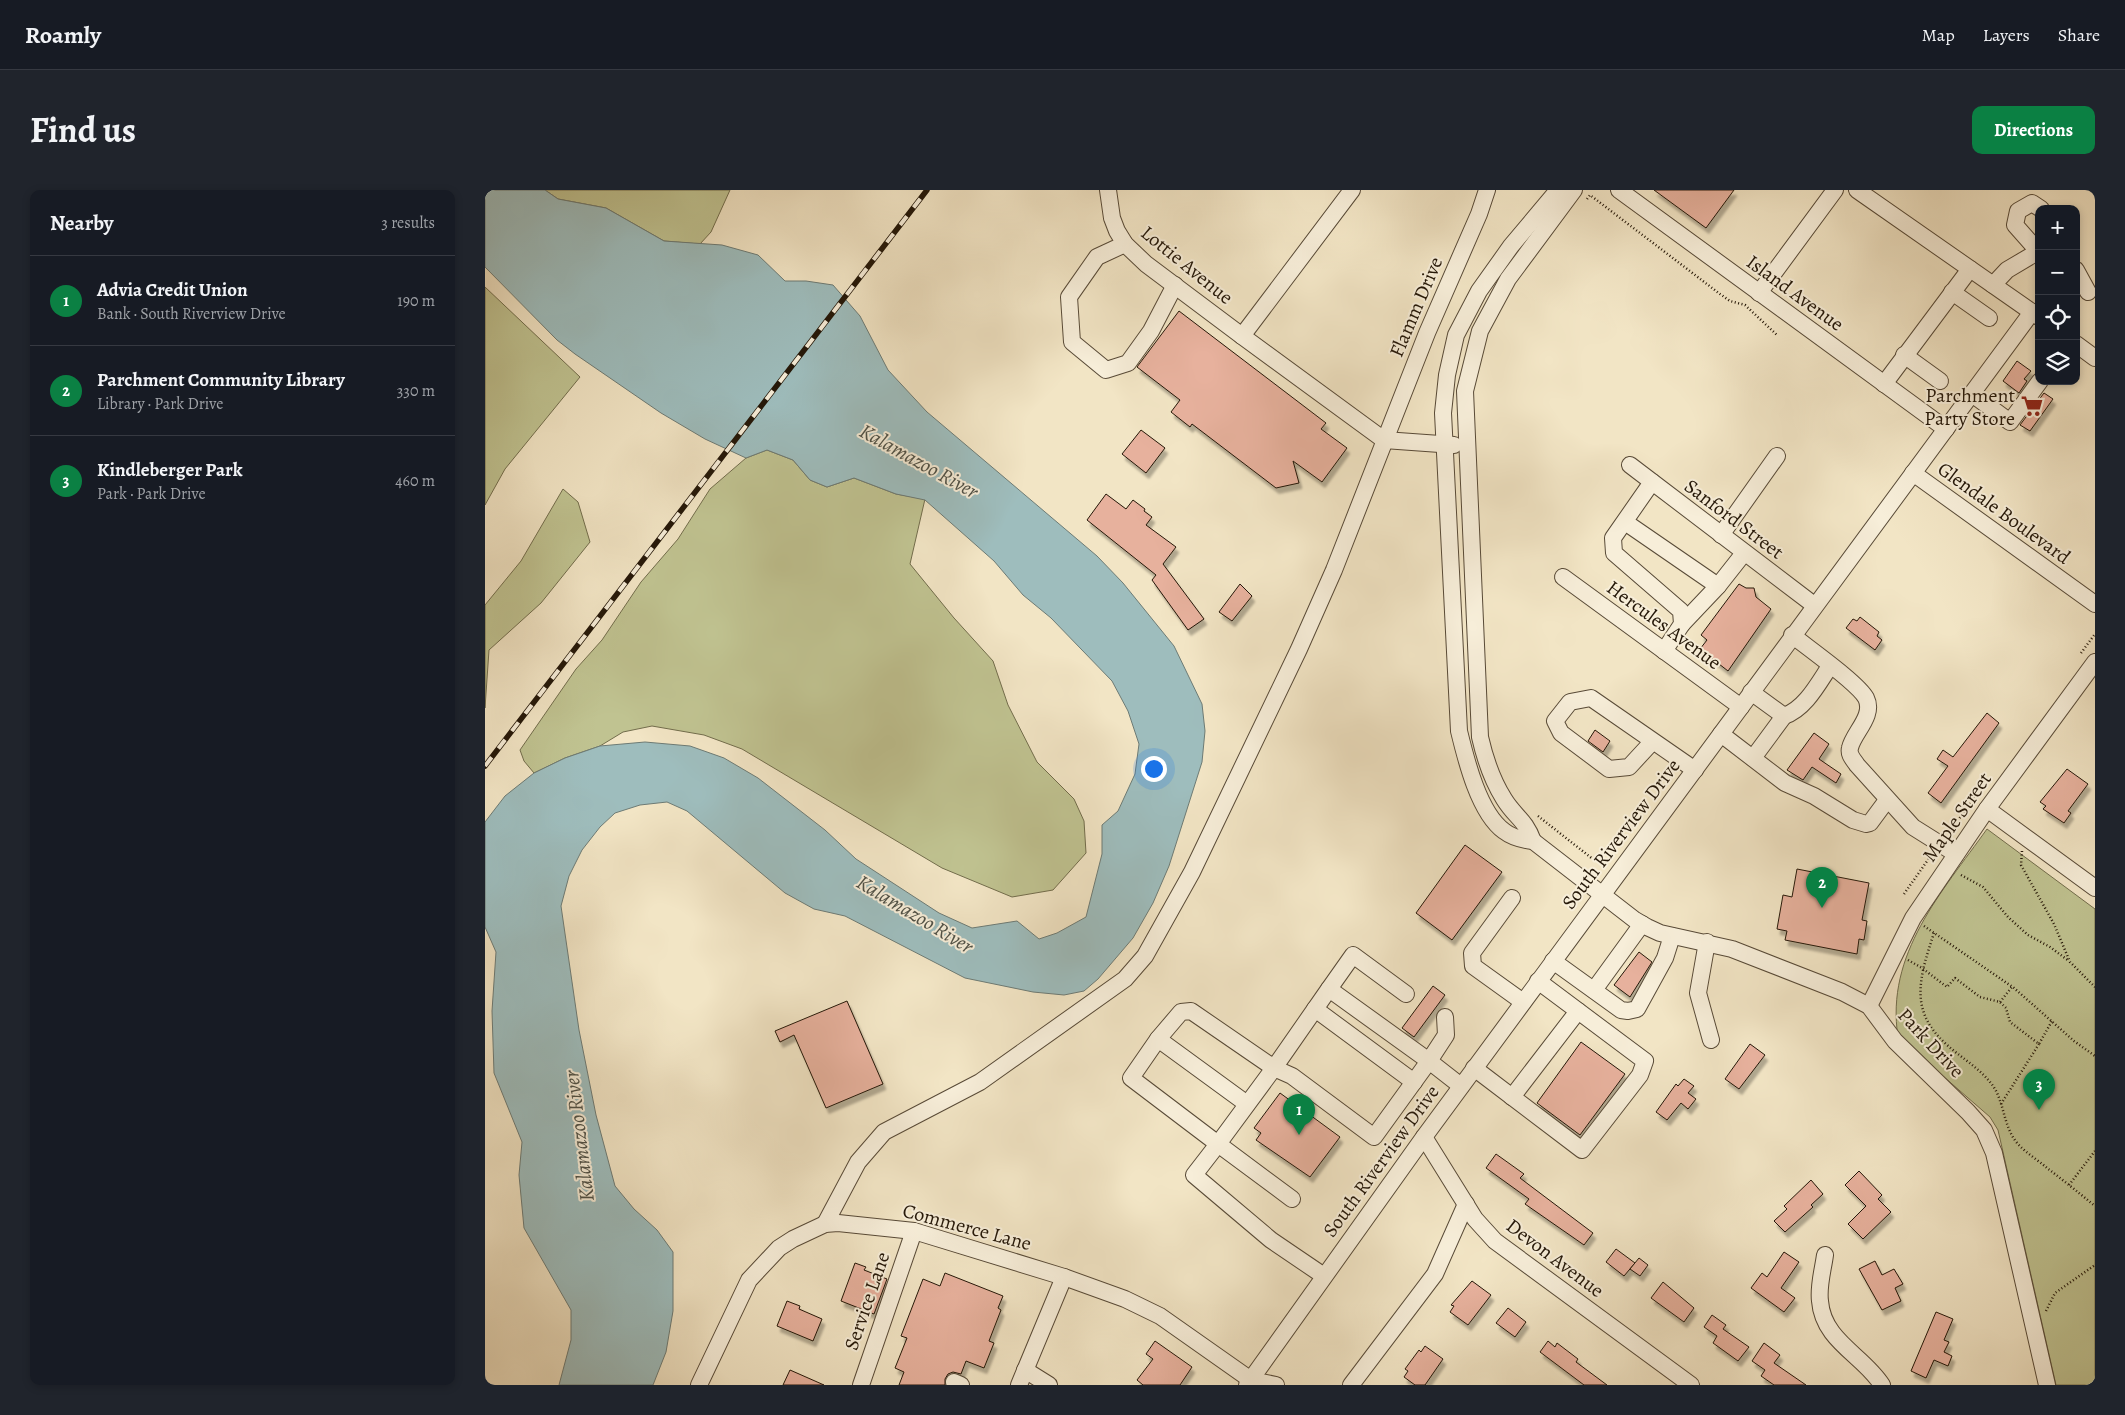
<!DOCTYPE html>
<html lang="en">
<head>
<meta charset="utf-8">
<style>
	:root { --surface:#171b24; --page:#20242c; --text:#f1f3f6; --muted:#9ea1a6; --line:#363941; --accent:#0b8043 }
	body { margin:0; font-family:Alegreya,serif; background:var(--page); color:var(--text) }
	.controls { position:absolute; right:15px; top:15px; display:grid; overflow:hidden; border-radius:10px; box-shadow:0 2px 8px #0003 }
	.controls button { width:45px; height:45px; display:grid; place-items:center; padding:0; border:0; border-bottom:1px solid var(--line); background:var(--surface); color:var(--text); font:25px sans-serif }
	.you { position:absolute; left:668px; top:578px; width:18px; height:18px; margin:-12px; border:4px solid #fff; border-radius:50%; background:#1a73e8; box-shadow:0 0 0 8px #1a73e833 }
	.badge { display:grid; place-items:center; width:32px; height:32px; border-radius:50%; background:var(--accent); color:#fff; font-size:16px; font-weight:700 }
	.pin { position:absolute; translate:-50% -41px; filter:drop-shadow(0 1px 2px #0008) }
	.pin::after { content:''; position:absolute; top:26px; width:18px; height:15px; background:inherit; clip-path:polygon(0 0,100% 0,50% 100%) }
	.list { margin:0; padding:0; list-style:none }
	h2 { display:flex; justify-content:space-between; align-items:center; height:65px; margin:0; padding:0 20px; font-size:21px }
	h2 small { font-size:16px; font-weight:400; color:var(--muted) }
	.list li { display:grid; grid-template-columns:32px 1fr auto; gap:15px; align-items:center; box-sizing:border-box; height:90px; padding:0 20px; border-top:1px solid var(--line) }
	.list b { display:block; font-size:19px; white-space:nowrap }
	.list p { margin:0; font-size:16px; white-space:nowrap; color:var(--muted) }
	.list em { font-size:16px; font-style:normal; color:var(--muted) }
	.icon { flex:none; width:28px; height:28px; fill:none; stroke:currentColor; stroke-width:2; stroke-linecap:round; stroke-linejoin:round }
	.map { position:relative; flex:none; width:1610px; height:1195px; overflow:hidden; border-radius:10px }
	header { display:flex; align-items:center; gap:30px; box-sizing:border-box; height:70px; padding:0 25px; background:var(--surface); border-bottom:1px solid var(--line) }
	header strong { font-size:24px }
	nav { display:flex; gap:28px; margin-inline-start:auto; font-size:18px }
	.intro { display:flex; align-items:center; justify-content:space-between; box-sizing:border-box; height:120px; padding:0 30px }
	h1 { margin:0; font-size:35px }
	.button { padding:12px 22px; border-radius:10px; background:var(--accent); color:#fff; font-size:18px; font-weight:700 }
	main { display:flex; gap:30px; padding:0 30px }
	aside { flex:1; background:var(--surface); border-radius:10px; box-shadow:0 2px 8px #0003 }
	.map>svg:first-child { display:block }
</style>
</head>
<body>
<header>
<strong>Roamly</strong>
<nav><a>Map</a><a>Layers</a><a>Share</a></nav>
</header>
<div class="intro"><h1>Find us</h1><a class="button">Directions</a></div>
<main>
<aside>
<h2>Nearby<small>3 results</small></h2>
<ul class="list">
<li><span class="badge">1</span><div><b>Advia Credit Union</b><p>Bank · South Riverview Drive</p></div><em>190 m</em></li>
<li><span class="badge">2</span><div><b>Parchment Community Library</b><p>Library · Park Drive</p></div><em>330 m</em></li>
<li><span class="badge">3</span><div><b>Kindleberger Park</b><p>Park · Park Drive</p></div><em>460 m</em></li>
</ul>
</aside>
<div class="map">
<svg width="1610" height="1195" viewBox="0 0 1610 1195">
	<defs>
		<filter id="shadow"><feDropShadow dx="3" dy="5.5" stdDeviation="1" flood-color="#0004"/></filter>
	</defs>
	<rect width="100%" height="100%" fill="#f2e5c5"/>
	<filter id="stains"><feTurbulence type="fractalNoise" baseFrequency=".004" numOctaves="4"/><feColorMatrix values="0 0 0 0 .2 0 0 0 0 .09 0 0 0 0 .02 0 0 0 .5 -.17"/></filter>
	<radialGradient id="worn" r=".72"><stop offset=".6" stop-color="#630" stop-opacity="0"/><stop offset="1" stop-color="#630" stop-opacity=".3"/></radialGradient>
	<g fill="#c0c391" stroke="#726d4c">
		<polygon points="60,0 245,0 226,42 215,54 179,51 121,18 73,9"/>
		<polygon points="0,97 95,187 20,279 0,315"/>
		<polygon points="282,260 308,270 325,290 342,297 369,288 411,304 440,309 425,374 469,428 508,471 523,515 552,572 589,609 599,631 601,663 568,700 527,707 457,678 257,559 219,545 167,536 138,542 115,556 80,568 49,583 39,571 35,560 91,479 117,450 156,392 193,349 225,299 261,268"/>
		<polygon points="78,299 93,312 105,352 56,413 4,460 0,518 0,415 36,371"/>
		<path d="M1502,639L1610,719V1195H1571L1513,940L1505,927L1413,847C1400,764 1457,702 1502,639Z"/>
	</g>
	<polygon fill="#9ebdbd" stroke="#6d7b75" points="0,0 60,0 73,9 121,18 179,51 237,55 273,65 300,91 321,91 348,95 375,126 403,180 442,222 612,366 638,393 689,456 717,514 720,541 717,572 684,676 668,713 648,748 613,789 599,801 579,805 548,802 480,788 360,726 329,719 300,703 202,621 182,612 155,615 130,623 115,637 97,660 84,686 76,716 94,840 111,925 130,996 149,1019 172,1040 188,1062 188,1121 181,1162 168,1195 74,1195 86,1150 86,1120 39,1038 34,985 37,952 9,883 7,821 11,762 0,737 0,632 20,606 49,583 80,568 115,556 160,552 205,556 239,568 273,588 340,640 371,669 454,723 487,738 532,731 554,749 572,743 601,727 617,664 617,635 633,621 650,584 654,554 643,521 627,491 566,428 538,405 509,371 440,310 411,304 369,288 342,297 325,290 308,270 282,260 261,268 220,249 176,223 90,164 72,150 0,77"/>
	<g fill="#e7b19d" stroke="#241708" filter="url(#shadow)">
		<polygon points="1169,0 1249,0 1221,38"/>
		<polygon points="694,121 841,233 836,239 862,258 837,292 808,271 814,293 791,298 707,234 705,237 686,222 695,210 652,177"/>
		<polygon points="1532,171 1546,181 1539,189 1542,191 1534,203 1518,191"/>
		<polygon points="1559,203 1568,209 1545,241 1535,235"/>
		<polygon points="656,240 680,258 661,283 637,264"/>
		<polygon points="621,304 641,319 648,310 660,319 659,321 667,327 661,335 691,357 678,374 719,429 703,440 667,390 671,385 602,330"/>
		<polygon points="755,394 767,406 747,431 734,422"/>
		<polygon points="1254,394 1261,398 1269,398 1271,407 1286,419 1243,481 1215,459 1222,450 1216,445"/>
		<polygon points="1375,427 1394,442 1392,446 1397,450 1390,460 1361,438 1368,429 1372,431"/>
		<polygon points="1502,523 1514,533 1456,613 1443,603 1463,576 1452,569 1458,560 1468,567"/>
		<polygon points="1110,540 1125,551 1118,562 1103,551"/>
		<polygon points="1329,543 1344,554 1334,569 1356,584 1351,593 1327,577 1318,590 1302,580"/>
		<polygon points="1582,579 1603,594 1583,621 1586,623 1579,633 1558,619 1561,616 1555,612"/>
		<polygon points="980,655 1017,682 967,750 931,723"/>
		<polygon points="1312,679 1384,693 1377,730 1382,731 1379,750 1374,749 1372,764 1300,750 1302,741 1292,739 1298,705 1307,707"/>
		<polygon points="1154,762 1167,772 1145,807 1129,795"/>
		<polygon points="948,796 960,805 929,847 917,838"/>
		<polygon points="362,811 398,894 341,918 309,845 295,852 290,841"/>
		<polygon points="1096,852 1140,884 1095,945 1052,913"/>
		<polygon points="1265,854 1280,865 1254,899 1240,889"/>
		<polygon points="1199,889 1209,896 1203,903 1211,909 1203,919 1196,913 1182,930 1171,922 1191,894 1193,896"/>
		<polygon points="795,903 855,947 825,987 771,950 776,943 769,938"/>
		<polygon points="1011,964 1039,984 1035,988 1108,1043 1099,1055 1040,1014 1044,1009 1001,978"/>
		<polygon points="1374,981 1397,1005 1393,1009 1406,1022 1378,1049 1363,1034 1381,1016 1360,995"/>
		<polygon points="1326,990 1338,1004 1326,1015 1328,1017 1300,1042 1289,1031 1302,1019 1299,1016"/>
		<polygon points="1131,1059 1150,1073 1139,1086 1121,1072"/>
		<polygon points="1299,1062 1314,1072 1296,1098 1310,1108 1299,1122 1266,1098 1277,1083 1282,1087"/>
		<polygon points="1154,1068 1163,1075 1155,1086 1145,1079"/>
		<polygon points="1390,1071 1397,1085 1409,1079 1418,1094 1410,1098 1416,1111 1397,1120 1374,1079"/>
		<polygon points="370,1073 381,1077 379,1080 402,1089 389,1124 356,1111"/>
		<polygon points="460,1083 518,1106 513,1118 516,1120 504,1151 509,1153 499,1178 481,1171 476,1184 468,1182 463,1184 460,1189 460,1195 414,1195 419,1182 410,1178 422,1148 416,1146 438,1089 455,1096"/>
		<polygon points="987,1091 1006,1105 983,1135 965,1122 969,1116 966,1115"/>
		<polygon points="1178,1092 1209,1118 1199,1132 1166,1108"/>
		<polygon points="302,1111 315,1116 314,1119 337,1129 328,1151 292,1136"/>
		<polygon points="1023,1118 1041,1132 1030,1147 1011,1133"/>
		<polygon points="1451,1122 1468,1129 1459,1150 1464,1152 1459,1162 1467,1166 1463,1176 1449,1170 1441,1188 1426,1181"/>
		<polygon points="1227,1125 1241,1135 1238,1139 1264,1157 1253,1171 1228,1153 1232,1146 1219,1137"/>
		<polygon points="670,1151 707,1177 695,1195 658,1195 652,1190 668,1169 661,1164"/>
		<polygon points="1063,1151 1070,1157 1072,1153 1093,1169 1091,1172 1122,1195 1099,1195 1055,1162"/>
		<polygon points="1279,1153 1295,1165 1289,1173 1321,1195 1289,1195 1276,1186 1280,1180 1267,1171"/>
		<polygon points="940,1156 958,1169 940,1195 930,1195 919,1187 923,1181 920,1179 934,1160 936,1162"/>
		<polygon points="305,1180 339,1195 298,1195"/>
	</g>
	<g fill="none" stroke-linecap="round" stroke-linejoin="round">
		<g stroke="#584a37" stroke-width="18">
			<g id="minor">
				<polyline points="623,0 627,28 632,41 640,54 661,74 757,146 899,250 969,255"/>
				<path d="M1073,0L1026,56L994,101L971,145L962,185L958,223L974,541C981,570 994,623 1019,641C1028,648 1037,650 1048,651L1150,730L1162,737L1175,743L1247,759L1357,802L1384,816L1410,851L1483,922L1499,940L1509,963L1562,1195"/>
				<polyline points="1134,0 1461,239"/>
				<polyline points="1372,0 1554,127"/>
				<polyline points="640,54 612,67 584,107 587,152 621,180 643,173 666,141 690,95"/>
				<polyline points="1553,61 1530,35 1533,21 1547,13 1556,19"/>
				<polyline points="1591,80 1603,102"/>
				<polyline points="1508,95 1522,80 1554,61"/>
				<polyline points="1467,102 1504,128"/>
				<polyline points="1274,103 1350,0"/>
				<polyline points="757,146 867,0"/>
				<polyline points="1591,154 1610,168"/>
				<polyline points="1419,165 1455,191"/>
				<polyline points="1399,194 1485,79"/>
				<polyline points="1487,204 1525,232 1555,191"/>
				<polyline points="1145,275 1329,415"/>
				<polyline points="1428,283 1610,414"/>
				<polyline points="1167,292 1128,348 1129,363 1196,421 1197,434 1179,461"/>
				<polyline points="1140,332 1233,396"/>
				<polyline points="1236,345 1292,266"/>
				<polyline points="1078,387 1256,517"/>
				<polyline points="1197,434 1233,396 1259,363"/>
				<path d="M1307,445C1323,458 1373,493 1381,508C1390,526 1368,543 1365,558C1363,565 1369,570 1372,575L1428,637L1471,664"/>
				<path d="M1266,502L1299,526C1320,519 1333,494 1345,476"/>
				<polyline points="1236,544 1300,593 1329,606 1368,630 1381,634 1385,633 1402,610"/>
				<polyline points="1168,551 1144,577 1124,579 1076,543 1070,531 1085,512 1106,508 1210,580"/>
				<polyline points="1268,568 1299,526"/>
				<polyline points="1502,619 1610,698"/>
				<path d="M1048,651C1040,629 1030,627 1019,609C1007,590 1000,569 995,547L980,201L995,141L1023,89L1089,0"/>
				<polyline points="1027,708 987,763 988,776 1038,812"/>
				<polyline points="1222,752 1213,803 1226,850"/>
				<polyline points="1068,771 1136,820 1143,821 1152,819 1180,768 1187,746"/>
				<polyline points="844,799 868,765 921,804"/>
				<polyline points="1109,800 1157,734"/>
				<polyline points="1384,816 1428,728 1502,619 1610,472"/>
				<polyline points="830,819 929,892"/>
				<polyline points="673,849 696,822 706,821 789,878 844,799 944,871 961,845 960,827"/>
				<polyline points="989,878 1097,960 1155,885 1160,871 1053,791"/>
				<polyline points="1027,907 1093,821"/>
				<polyline points="762,914 673,849 646,888 733,954 709,985 786,1050 839,1086"/>
				<polyline points="939,947 990,1029 1010,1051 1206,1195"/>
				<polyline points="807,1009 733,954 789,878 807,886 889,947 944,871 976,896"/>
				<polyline points="340,1034 373,972 399,942 495,892 640,789 660,766 707,682 814,459 849,380 942,143 994,24 1002,0"/>
				<path d="M1340,1065C1338,1080 1333,1096 1335,1111C1338,1151 1378,1165 1397,1195"/>
				<polyline points="540,1180 564,1195"/>
				<polyline points="469,1192 476,1195"/>
				<polyline points="214,1195 264,1090 294,1058 308,1049 340,1034 353,1033 429,1041 579,1087 640,1109 675,1126 766,1190 791,1195"/>
				<polyline points="376,1195 429,1041"/>
				<polyline points="534,1195 579,1087"/>
				<polyline points="762,1195 939,947 1547,122"/>
				<polyline points="866,1195 950,1084 981,1014"/>
			</g>
		</g>
		<g stroke="#241708" stroke-width="2.5" stroke-dasharray="1 2.5" stroke-linecap="butt">
			<polyline points="1102,9 1105,5 1235,104 1245,111 1260,115 1293,146"/>
			<polyline points="1596,463 1610,444"/>
			<polyline points="1053,626 1109,670"/>
			<polyline points="1464,642 1495,601"/>
			<polyline points="1537,661 1536,675 1569,734 1585,772 1610,797"/>
			<polyline points="1476,685 1498,697 1523,727 1543,745 1565,757 1584,771"/>
			<polyline points="1419,704 1447,664"/>
			<polyline points="1439,736 1529,798 1589,851 1610,866"/>
			<path d="M1449,743C1435,786 1423,820 1461,854C1475,867 1493,877 1505,892C1520,909 1517,936 1533,954C1541,963 1553,970 1562,978C1578,990 1594,1003 1610,1016"/>
			<polyline points="1423,770 1437,778 1462,797 1470,788 1495,807 1515,812 1521,818 1525,832 1554,854 1567,831"/>
			<polyline points="1515,812 1527,797"/>
			<polyline points="1516,914 1554,854"/>
			<polyline points="1584,995 1610,961"/>
			<polyline points="1561,1121 1570,1103 1610,1075"/>
		</g>
		<use href="#minor" stroke="#f7eed9" stroke-width="16"/>
		<g stroke="#241708" stroke-width="5.5">
			<polyline id="rail" points="0,576 442,0"/>
		</g>
		<use href="#rail" stroke="#f7eed9" stroke-width="4" stroke-dasharray="11" stroke-linecap="butt"/>
	</g>
	<defs>
		<g id="supermarket-bare" transform="scale(1.725)"><path d="M-6-5.5h2.5l.6 2H6L4.5 2H-2.5L-4.4-4H-6ZM-1.5 3.2a1.3 1.3 0 1 0 .1 0ZM3 3.2a1.3 1.3 0 1 0 .1 0Z" fill="#8f2418" stroke="#f7eed9" stroke-width="2.5" paint-order="stroke"/></g>
	</defs>
	<g fill-rule="evenodd">
		<use href="#supermarket-bare" x="1547" y="216"/>
	</g>
	<g text-anchor="middle" dominant-baseline="central" stroke-width="4" stroke-linejoin="round" paint-order="stroke">
		<g font-size="20" fill="#241708" stroke="#f7eed9">
			<text transform="translate(702 75) rotate(39)">Lottie Avenue</text>
			<text transform="translate(1310 103) rotate(36)">Island Avenue</text>
			<text transform="translate(931 117) rotate(-67)">Flamm Drive</text>
			<text transform="translate(1519 323) rotate(36)">Glendale Boulevard</text>
			<text transform="translate(1249 329) rotate(37)">Sanford Street</text>
			<text transform="translate(1179 435) rotate(36)">Hercules Avenue</text>
			<text transform="translate(1472 627) rotate(-55)">Maple Street</text>
			<text transform="translate(1136 644) rotate(-53)">South Riverview Drive</text>
			<text transform="translate(1446 853) rotate(47)">Park Drive</text>
			<text transform="translate(896 971) rotate(-54)">South Riverview Drive</text>
			<text transform="translate(482 1037) rotate(15)">Commerce Lane</text>
			<text transform="translate(1070 1068) rotate(37)">Devon Avenue</text>
			<text transform="translate(382 1111) rotate(-71)">Service Lane</text>
		</g>
		<g font-size="20" fill="#241708" stroke="#f7eed9" text-anchor="end">
			<text x="1530" y="205">Parchment<tspan x="1530" dy="23">Party Store</tspan></text>
		</g>
		<g font-size="21" font-style="italic" fill="#4f5147" stroke="#f7eed9">
			<text transform="translate(434 271) rotate(29)">Kalamazoo River</text>
			<text transform="translate(430 724) rotate(31)">Kalamazoo River</text>
			<text transform="translate(94 946) rotate(-97)">Kalamazoo River</text>
		</g>
	</g>
	<rect width="100%" height="100%" filter="url(#stains)"/>
	<rect width="100%" height="100%" fill="url(#worn)"/>
</svg>
<div class="controls">
<button>+</button>
<button>−</button>
<button><svg class="icon" aria-label="locate" viewBox="0 0 24 24"><circle cx="12" cy="12" r="6"/><path d="M12 2v4M12 18v4M2 12h4M18 12h4"/></svg></button>
<button><svg class="icon" aria-label="layers" viewBox="0 0 24 24"><path d="M12 4l9 5-9 5-9-5zM3 14l9 5 9-5"/></svg></button>
</div>
<div class="you"></div>
<div class="pin badge" style="left:814px;top:945px">1</div>
<div class="pin badge" style="left:1337px;top:718px">2</div>
<div class="pin badge" style="left:1554px;top:920px">3</div>
</div>
</main>
</body>
</html>
